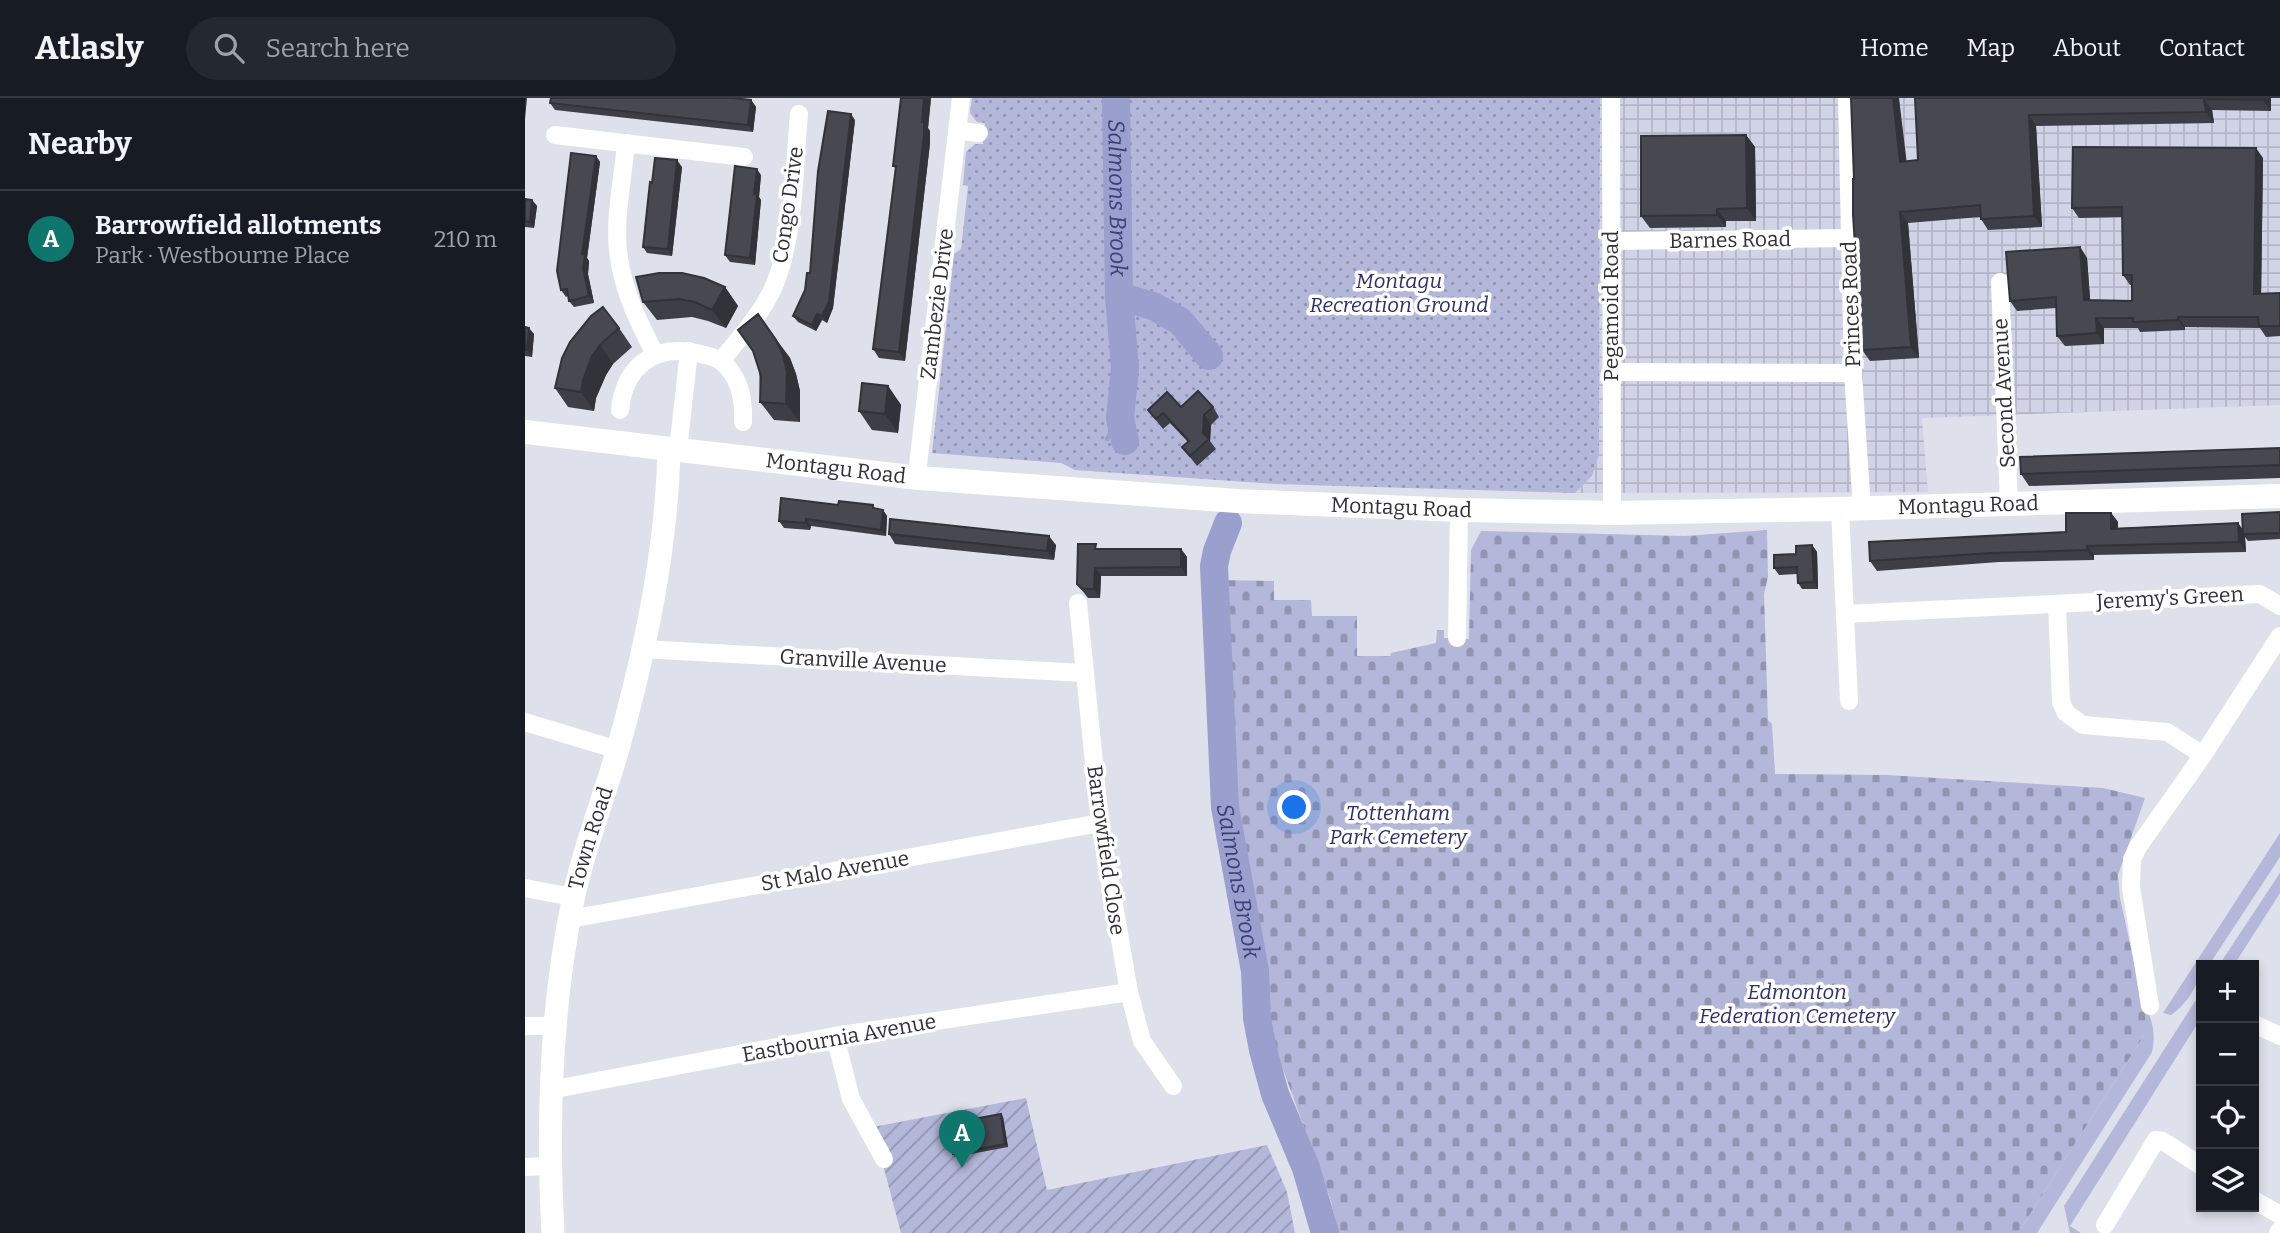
<!DOCTYPE html>
<html lang="en">
<head>
<meta charset="utf-8">
<style>
	:root { --surface:#171b24; --page:#242831; --text:#f1f3f6; --muted:#9ea1a6; --line:#363941; --accent:#0f766e }
	body { margin:0; font-family:Bitter,serif; background:var(--page); color:var(--text) }
	.controls { position:absolute; right:21px; bottom:21px; display:grid; overflow:hidden; border-radius:0px; box-shadow:0 4px 10px #0003 }
	.controls button { width:63px; height:63px; display:grid; place-items:center; padding:0; border:0; border-bottom:2px solid var(--line); background:var(--surface); color:var(--text); font:35px sans-serif }
	.you { position:absolute; left:770px; top:710px; width:24px; height:24px; margin:-18px; border:5px solid #fff; border-radius:50%; background:#1a73e8; box-shadow:0 0 0 10px #1a73e833 }
	.badge { display:grid; place-items:center; width:46px; height:46px; border-radius:50%; background:var(--accent); color:#fff; font-size:23px; font-weight:700 }
	.pin { position:absolute; translate:-50% -58px; filter:drop-shadow(0 2px 4px #0008) }
	.pin::after { content:''; position:absolute; top:37px; width:24px; height:21px; background:inherit; clip-path:polygon(0 0,100% 0,50% 100%) }
	.list { margin:0; padding:0; list-style:none }
	h2 { display:flex; justify-content:space-between; align-items:center; height:91px; margin:0; padding:0 28px; font-size:30px }
	h2 small { font-size:23px; font-weight:400; color:var(--muted) }
	.list li { display:grid; grid-template-columns:46px 1fr auto; gap:21px; align-items:center; box-sizing:border-box; height:98px; padding:0 28px; border-top:2px solid var(--line) }
	.list b { display:block; font-size:26px; white-space:nowrap }
	.list p { margin:0; font-size:23px; white-space:nowrap; color:var(--muted) }
	.list em { font-size:23px; font-style:normal; color:var(--muted) }
	.icon { flex:none; width:38px; height:38px; fill:none; stroke:currentColor; stroke-width:2; stroke-linecap:round; stroke-linejoin:round }
	.map { position:relative; flex:none; width:1755px; height:1135px; overflow:hidden }
	header { display:flex; align-items:center; gap:42px; box-sizing:border-box; height:98px; padding:0 35px; background:var(--surface); border-bottom:2px solid var(--line) }
	header strong { font-size:33px }
	nav { display:flex; gap:38px; margin-inline-start:auto; font-size:24px }
	.search { width:490px; height:63px; background:var(--page); display:flex; align-items:center; gap:18px; box-sizing:border-box; padding:0 24px; border-radius:38px; color:var(--muted); font-size:26px }
	main { display:flex }
	aside { flex:1; background:var(--surface) }
	.map>svg:first-child { display:block }
</style>
</head>
<body>
<header>
<strong>Atlasly</strong>
<div class="search"><svg class="icon" aria-label="search" viewBox="0 0 24 24"><circle cx="10" cy="10" r="6"/><path d="M15 15l6 6"/></svg>Search here</div>
<nav><a>Home</a><a>Map</a><a>About</a><a>Contact</a></nav>
</header>
<main>
<aside>
<h2>Nearby<small></small></h2>
<ul class="list">
<li><span class="badge">A</span><div><b>Barrowfield allotments</b><p>Park · Westbourne Place</p></div><em>210 m</em></li>
</ul>
</aside>
<div class="map">
<svg width="1755" height="1135" viewBox="0 0 1755 1135">
	<defs>
		<pattern id="industrial-grid" width="8" height="8" patternUnits="userSpaceOnUse" patternTransform="scale(1.75)"><rect width="8" height="8" fill="#d1d3e6"/><path d="M0 4h8M4 0v8" fill="none" stroke="#b4b5c6"/></pattern>
		<pattern id="cemetery-stones" width="16" height="16" patternUnits="userSpaceOnUse" patternTransform="scale(1.75)"><rect width="16" height="16" fill="#b3b7d9"/><path d="M2 7V4a2 2 0 0 1 4 0v3zM10 15v-3a2 2 0 0 1 4 0v3z" fill="#9295b1"/></pattern>
		<pattern id="park-dots" width="8" height="8" patternUnits="userSpaceOnUse" patternTransform="scale(1.75)"><rect width="8" height="8" fill="#b3b7d9"/><path d="M2 2h.1M6 6h.1" fill="none" stroke="#9295b1" stroke-width="1.8" stroke-linecap="round"/></pattern>
		<pattern id="garden-furrows" width="10" height="10" patternUnits="userSpaceOnUse" patternTransform="scale(1.75)"><rect width="10" height="10" fill="#b3b7d9"/><path d="M-1 1l2-2M0 10L10 0M9 11l2-2" fill="none" stroke="#9295b1"/></pattern>
	</defs>
	<rect width="100%" height="100%" fill="#dee0eb"/>
	<polygon fill="url(#industrial-grid)" points="1075,0 1755,0 1755,307 1397,320 1403,394 1050,395 1067,378 1074,357"/>
	<g fill="#b3b7d9">
		<path d="M1755,735V759L1684,867H1676C1676,885 1661,907 1646,917L1638,915Z"/>
		<polygon points="1755,775 1755,795 1709,867 1694,867"/>
		<polygon points="1676,894 1676,920 1545,1128 1556,1135 1545,1135 1539,1108"/>
		<path d="M1623,914C1629,928 1630,939 1627,954L1512,1135H1493L1620,936V915Z"/>
	</g>
	<polygon fill="url(#cemetery-stones)" points="1242,432 1243,479 1239,496 1243,622 1247,626 1250,676 1361,677 1578,690 1620,700 1593,777 1595,800 1620,915 1620,936 1493,1135 814,1135 805,1100 752,955 747,925 737,925 733,872 720,811 704,711 694,482 749,483 749,502 786,502 787,518 832,518 832,558 865,558 866,555 911,545 912,532 919,532 919,540 944,541 946,452 956,433 1160,438"/>
	<polygon fill="url(#park-dots)" points="447,0 1075,0 1074,357 1067,378 1050,395 750,386 550,372 536,365 407,355 429,156 436,151 443,88 438,87 441,54 450,46 458,46 460,25 452,24 445,15"/>
	<polygon fill="url(#garden-furrows)" points="501,1000 522,1092 742,1047 762,1094 770,1135 376,1135 348,1029"/>
	<g fill="none" stroke-linecap="round" stroke-linejoin="round">
		<polyline stroke="#9a9fcd" stroke-width="4.5" points="582,341 595,320"/>
		<g stroke="#9a9fcd" stroke-width="28">
			<path id="s1" d="M591,0L594,198L600,270L595,320L600,343"/>
			<polyline points="594,198 628,208 655,223 684,258"/>
			<path id="s2" d="M703,425L692,453L689,468L700,709L730,873L732,920L738,952L750,996L781,1070L800,1135"/>
		</g>
		<g stroke="#fff" stroke-width="18">
			<polyline points="1086,0 1087,415"/>
			<polyline points="1322,0 1328,275 1337,411"/>
			<polyline points="433,33 454,35"/>
			<polyline points="30,37 219,59"/>
			<path d="M101,45C98,82 88,123 94,160C99,195 114,225 130,256"/>
			<polyline points="1086,143 1324,140"/>
			<polyline points="1475,184 1484,406"/>
			<path d="M196,263C215,239 237,216 249,188C270,139 269,69 274,16"/>
			<polyline points="1086,274 1328,275"/>
			<path d="M95,312C99,269 129,246 171,255C179,257 190,258 197,264C215,279 219,303 218,324"/>
			<polyline points="153,352 164,253"/>
			<polyline points="394,380 393,367 436,0"/>
			<polyline points="1315,411 1324,603"/>
			<polyline points="553,505 575,725 604,894 617,943 648,988"/>
			<polyline points="1532,506 1536,604 1541,615 1558,627 1642,634 1678,657"/>
			<polyline points="1320,516 1735,496 1755,508"/>
			<polyline points="932,540 934,412"/>
			<polyline points="117,551 558,575"/>
			<polyline points="0,624 93,652"/>
			<polyline points="0,790 48,799"/>
			<polyline points="45,821 575,725"/>
			<polyline points="1625,908 1606,789 1607,761 1613,749 1678,657 1755,538"/>
			<polyline points="1729,926 1755,938"/>
			<polyline points="0,928 28,928"/>
			<polyline points="310,938 326,1001 359,1061"/>
			<polyline points="25,992 310,938 604,894"/>
			<polyline points="0,1069 24,1068"/>
			<polyline points="1729,1102 1755,1117"/>
			<polyline points="1580,1127 1631,1042 1638,1043 1676,1068"/>
			<polyline points="1753,1135 1755,1132"/>
		</g>
		<path stroke="#fff" stroke-width="23" id="s3" d="M28,1135C22,1023 25,912 48,802C58,752 78,703 92,654C120,556 142,453 144,351"/>
		<path stroke="#fff" stroke-width="24" id="s4" d="M0,334L394,380L712,403L934,412L1087,415L1315,411L1755,398"/>
	</g>
	<g fill="#3d3e47">
		<polygon points="376,0 406,0 403,30 405,33 405,45 380,263 354,260 348,251 371,71 368,68"/>
		<polygon points="1390,0 1746,0 1746,13 1687,12 1689,25 1511,28 1517,129 1463,132 1456,121 1455,119 1383,125 1394,260 1345,263 1337,252 1381,63 1393,62"/>
		<polygon points="226,2 231,9 228,34 30,12 25,5"/>
		<polygon points="330,22 308,210 302,225 297,222 291,233 273,224 268,218 280,192"/>
		<polygon points="1221,37 1230,49 1231,123 1201,123 1201,129 1125,130 1116,118"/>
		<polygon points="71,58 75,64 62,160 64,163 63,176 69,205 49,209 44,203 43,198 41,199 36,192"/>
		<polygon points="1738,60 1736,196 1755,195 1755,238 1741,239 1735,230 1660,229 1660,232 1615,234 1613,230 1579,230 1579,246 1540,248 1532,238 1531,210 1492,213 1485,203 1555,149 1562,160 1565,202 1607,203 1607,187 1605,187 1598,177 1597,119 1554,120 1547,110"/>
		<polygon points="157,69 147,158 122,155 118,149 127,85"/>
		<polygon points="236,77 234,99 236,102 230,167 205,164 200,157"/>
		<polygon points="0,101 7,102 12,108 9,130 0,129"/>
		<polygon points="200,189 213,208 201,230 183,223 167,219 132,222 118,204"/>
		<polygon points="233,216 265,260 271,276 275,293 275,324 249,322 235,304"/>
		<polygon points="0,229 9,236 7,259 0,258"/>
		<polygon points="94,230 107,249 88,266 81,277 71,300 69,313 43,309 30,290 45,244"/>
		<polygon points="363,288 376,307 373,335 347,332 334,313"/>
		<polygon points="656,309 688,309 694,319 686,327 685,343 691,351 672,368 657,349 663,344 645,325 638,331 623,312"/>
		<polygon points="1755,350 1755,380 1504,388 1496,376"/>
		<polygon points="313,407 348,407 350,411 358,412 362,418 361,438 286,428 285,432 259,430 254,423"/>
		<polygon points="1755,414 1755,441 1723,443 1720,439 1721,454 1569,457 1569,462 1474,464 1352,473 1345,463 1541,434 1586,415 1593,424 1593,430 1713,425 1718,432"/>
		<polygon points="364,436 531,447 529,462 370,446"/>
		<polygon points="1287,447 1292,454 1293,491 1277,491 1273,485 1272,476 1254,477 1249,470"/>
		<polygon points="574,451 656,451 662,459 662,478 576,478 575,500 563,500 552,486"/>
		<polygon points="476,1016 478,1019 483,1049 430,1059 428,1056"/>
	</g>
	<g fill="#323239">
		<polygon points="0,0 2,0 0,21"/>
		<polygon points="399,0 406,0 403,30 405,33 405,45 380,263 374,254"/>
		<polygon points="1368,0 1374,0 1383,75 1375,64"/>
		<polygon points="1738,0 1746,0 1746,13 1738,2"/>
		<polygon points="1679,1 1687,12 1689,25 1681,14"/>
		<polygon points="226,2 231,9 228,34 223,27"/>
		<polygon points="326,16 330,22 308,210 302,225 297,218"/>
		<polygon points="1504,17 1511,28 1517,129 1509,118"/>
		<polygon points="1221,37 1230,49 1231,123 1222,110"/>
		<polygon points="1731,50 1738,60 1736,206 1729,196"/>
		<polygon points="71,58 75,64 62,160 64,163 63,176 69,205 64,198 58,170 57,156"/>
		<polygon points="152,62 157,69 147,158 143,151"/>
		<polygon points="232,71 236,77 234,99 236,102 230,167 225,160"/>
		<polygon points="7,102 12,108 9,130 5,124"/>
		<polygon points="1192,111 1201,123 1201,129 1192,117"/>
		<polygon points="1375,114 1383,125 1394,260 1386,249"/>
		<polygon points="1555,149 1562,160 1566,213 1559,202"/>
		<polygon points="200,189 213,208 201,230 187,212"/>
		<polygon points="292,216 297,222 291,233 287,227"/>
		<polygon points="1653,219 1660,229 1660,232 1653,222"/>
		<polygon points="1571,220 1579,230 1579,246 1572,235"/>
		<polygon points="4,230 9,236 7,259 2,252"/>
		<polygon points="251,242 265,260 271,276 275,293 275,324 261,306"/>
		<polygon points="75,247 88,266 81,277 71,300 69,313 56,294 58,282 67,258"/>
		<polygon points="363,288 376,307 373,335 360,316"/>
		<polygon points="679,317 686,327 685,343 678,335"/>
		<polygon points="358,412 362,418 361,438 356,432"/>
		<polygon points="1586,415 1593,424 1593,440 1586,431"/>
		<polygon points="281,421 286,428 285,432 281,425"/>
		<polygon points="1713,425 1720,435 1718,436 1720,439 1721,454 1714,444"/>
		<polygon points="524,438 531,447 529,462 522,453"/>
		<polygon points="1287,447 1292,454 1293,491 1289,484"/>
		<polygon points="1562,448 1569,457 1569,462 1562,452"/>
		<polygon points="656,451 662,459 662,478 656,469"/>
		<polygon points="570,470 576,478 575,500 569,491"/>
		<polygon points="476,1016 478,1019 483,1049 480,1046"/>
	</g>
	<g fill="#474852" stroke="#323239" stroke-width="2">
		<polygon points="26,0 208,0 226,2 223,27 25,5"/>
		<polygon points="376,0 399,0 397,24 399,24 399,36 374,254 348,251 371,68 368,68"/>
		<polygon points="1326,0 1368,0 1375,64 1393,62 1390,0 1738,0 1738,2 1679,1 1681,14 1504,17 1509,118 1456,121 1455,107 1375,114 1386,249 1337,252 1328,117 1328,81 1329,81"/>
		<polygon points="303,13 326,16 304,204 297,218 292,216 287,227 268,218 280,192 282,175 285,175 293,73"/>
		<polygon points="1221,37 1222,110 1192,111 1192,117 1116,118 1116,38"/>
		<polygon points="1548,49 1731,50 1729,196 1755,195 1755,228 1734,228 1733,219 1653,219 1653,222 1608,224 1608,220 1571,220 1572,235 1532,238 1531,199 1485,203 1481,154 1555,149 1559,202 1607,203 1607,177 1598,177 1597,109 1547,110"/>
		<polygon points="46,55 71,58 57,156 60,157 58,170 64,198 44,203 42,191 36,192 32,173"/>
		<polygon points="130,60 152,62 143,151 118,149 125,84 127,85"/>
		<polygon points="210,68 232,71 229,96 232,96 225,160 200,157"/>
		<polygon points="0,101 7,102 5,124 0,123"/>
		<polygon points="134,175 157,175 179,180 200,189 187,212 170,204 154,201 118,204 111,179"/>
		<polygon points="78,209 94,230 75,247 67,258 58,282 56,294 30,290 37,260 45,244 66,218"/>
		<polygon points="233,216 251,242 258,257 262,274 261,306 235,304 236,278 228,253 213,232"/>
		<polygon points="0,229 4,230 2,252 0,252"/>
		<polygon points="337,285 363,288 360,316 334,313"/>
		<polygon points="673,293 688,309 679,317 678,335 684,341 665,358 657,349 664,343 638,315 631,321 623,312 642,294 656,309"/>
		<polygon points="1755,350 1755,367 1496,376 1495,359"/>
		<polygon points="256,400 313,407 314,403 348,407 348,410 358,412 356,432 281,421 281,425 254,423"/>
		<polygon points="1755,414 1755,435 1718,436 1717,416"/>
		<polygon points="1541,415 1586,415 1586,431 1713,425 1714,444 1562,448 1562,452 1467,455 1345,463 1344,444 1541,434"/>
		<polygon points="365,421 524,438 522,453 364,436"/>
		<polygon points="553,446 571,446 570,451 656,451 656,469 570,470 569,491 557,491 552,486"/>
		<polygon points="1287,447 1289,484 1273,485 1272,469 1249,470 1249,457 1271,456 1271,448"/>
		<polygon points="476,1016 480,1046 428,1056 422,1026"/>
	</g>
	<g text-anchor="middle" dominant-baseline="central" stroke-width="7" stroke-linejoin="round" paint-order="stroke">
		<g font-size="21" fill="#303035" stroke="#fff">
			<text transform="translate(263 107) rotate(-82)">Congo Drive</text>
			<text transform="translate(1205 142) rotate(-1)">Barnes Road</text>
			<text transform="translate(412 206) rotate(-83)">Zambezie Drive</text>
			<text transform="translate(1326 206) rotate(-92)">Princes Road</text>
			<text transform="translate(1086 208) rotate(-90)">Pegamoid Road</text>
			<text transform="translate(1479 295) rotate(-93)">Second Avenue</text>
			<text stroke="none"><textPath href="#s4" startOffset="313">Montagu Road</textPath></text>
			<text stroke="none"><textPath href="#s4" startOffset="1447">Montagu Road</textPath></text>
			<text stroke="none"><textPath href="#s4" startOffset="880">Montagu Road</textPath></text>
			<text transform="translate(1645 500) rotate(-3)">Jeremy's Green</text>
			<text transform="translate(338 563) rotate(3)">Granville Avenue</text>
			<text stroke="none"><textPath href="#s3" startOffset="399">Town Road</textPath></text>
			<text transform="translate(581 752) rotate(82)">Barrowfield Close</text>
			<text transform="translate(310 773) rotate(-10)">St Malo Avenue</text>
			<text transform="translate(314 940) rotate(-10)">Eastbournia Avenue</text>
		</g>
		<g font-size="21" font-style="italic" fill="#2e2f68" stroke="#fff">
			<text x="874" y="183">Montagu<tspan x="874" dy="24">Recreation Ground</tspan></text>
			<text x="873" y="715">Tottenham<tspan x="873" dy="24">Park Cemetery</tspan></text>
			<text x="1272" y="894">Edmonton<tspan x="1272" dy="24">Federation Cemetery</tspan></text>
		</g>
		<g font-size="23" font-style="italic" fill="#3d3f7a" stroke="#fff">
			<text stroke="none"><textPath href="#s1" startOffset="100">Salmons Brook</textPath></text>
			<text stroke="none"><textPath href="#s2" startOffset="362">Salmons Brook</textPath></text>
		</g>
	</g>
</svg>
<div class="controls">
<button>+</button>
<button>−</button>
<button><svg class="icon" aria-label="locate" viewBox="0 0 24 24"><circle cx="12" cy="12" r="6"/><path d="M12 2v4M12 18v4M2 12h4M18 12h4"/></svg></button>
<button><svg class="icon" aria-label="layers" viewBox="0 0 24 24"><path d="M12 4l9 5-9 5-9-5zM3 14l9 5 9-5"/></svg></button>
</div>
<div class="you"></div>
<div class="pin badge" style="left:437px;top:1070px">A</div>
</div>
</main>
</body>
</html>
